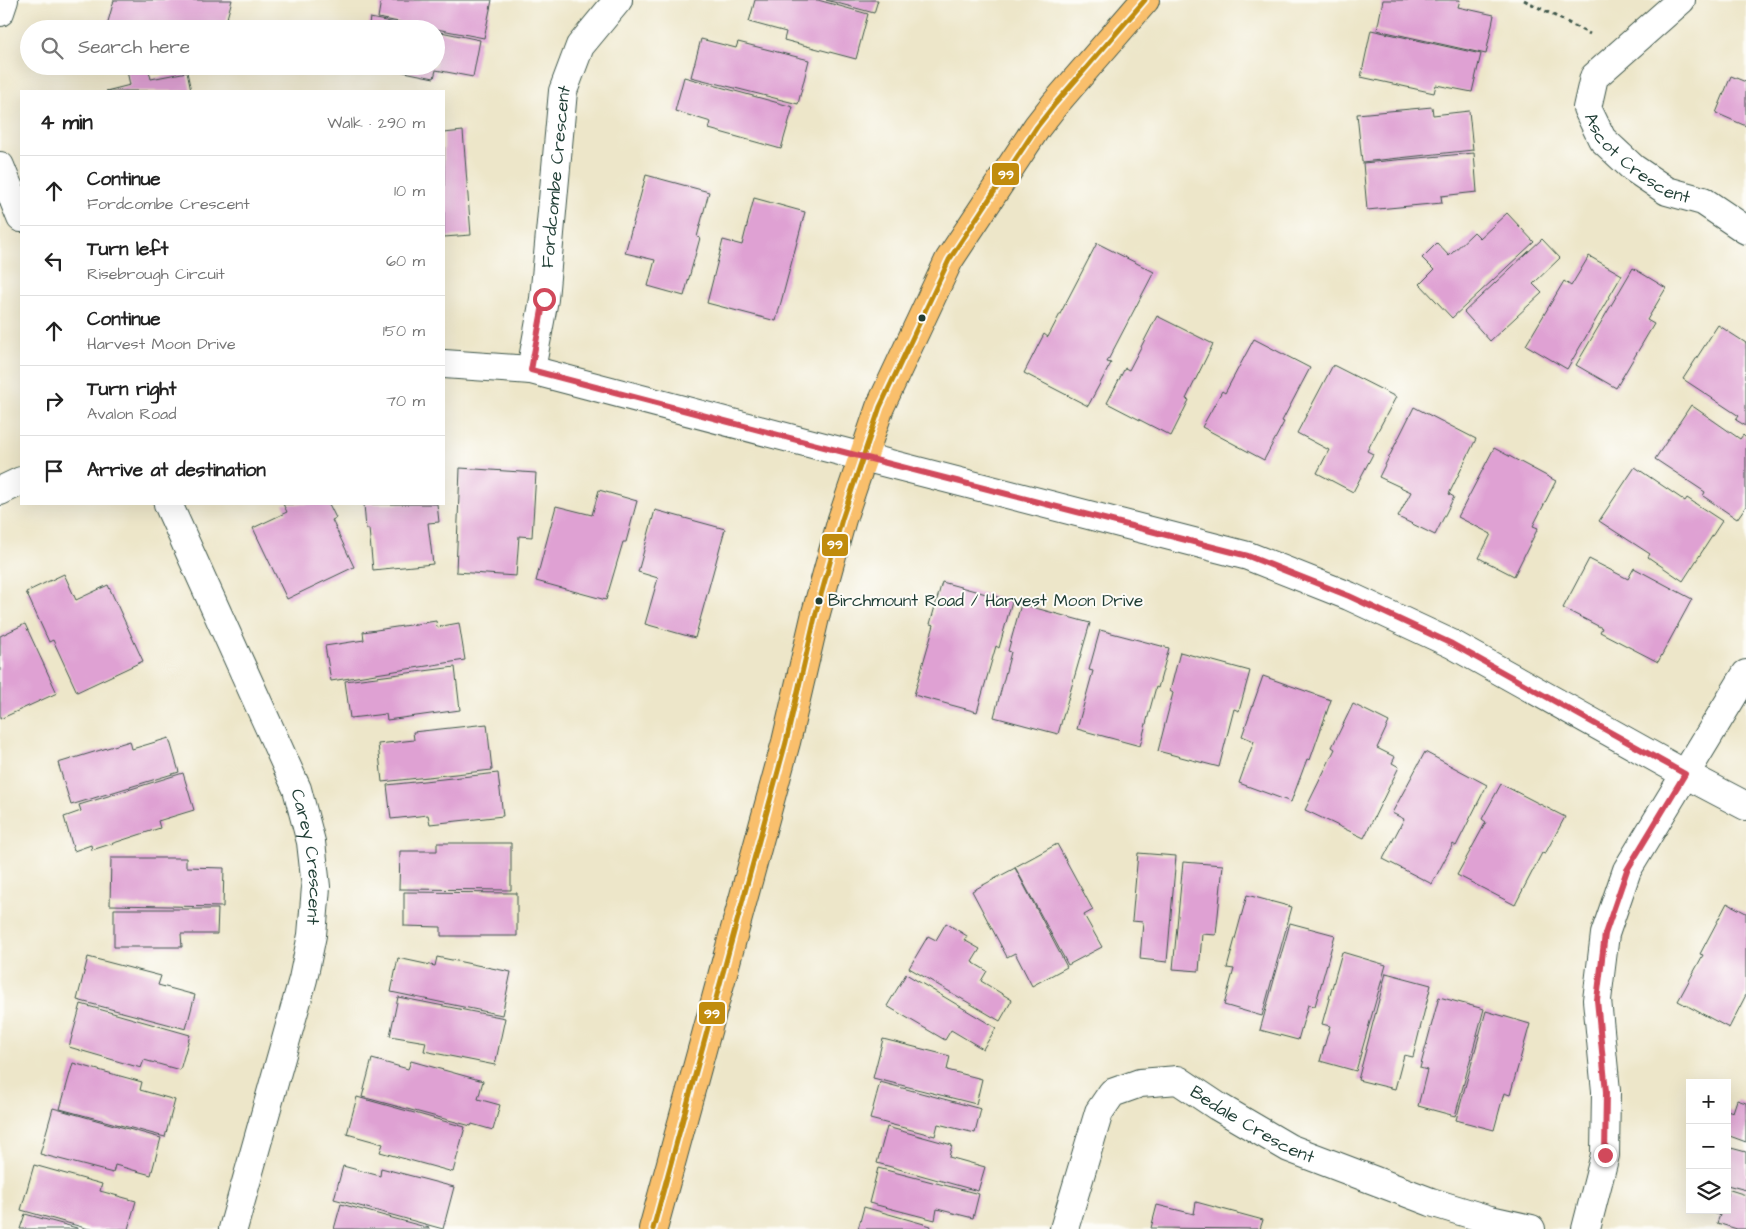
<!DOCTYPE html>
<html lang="en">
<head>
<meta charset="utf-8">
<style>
	:root { --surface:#fff; --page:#f6f6f6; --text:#222; --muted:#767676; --line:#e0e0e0 }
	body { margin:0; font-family:"Architects Daughter",sans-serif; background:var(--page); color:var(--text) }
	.controls { position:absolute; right:15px; bottom:15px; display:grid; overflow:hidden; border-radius:0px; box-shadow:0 5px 20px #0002 }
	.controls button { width:45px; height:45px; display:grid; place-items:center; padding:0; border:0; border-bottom:1px solid var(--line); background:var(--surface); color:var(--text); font:25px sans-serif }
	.stop { position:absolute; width:15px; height:15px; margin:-11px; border:4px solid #d1495b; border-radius:50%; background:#fff }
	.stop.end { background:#d1495b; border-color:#fff; box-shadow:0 1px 5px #0008 }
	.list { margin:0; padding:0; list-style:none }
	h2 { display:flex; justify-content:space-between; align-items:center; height:65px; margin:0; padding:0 20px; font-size:21px }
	h2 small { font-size:16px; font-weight:400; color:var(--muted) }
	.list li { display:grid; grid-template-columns:32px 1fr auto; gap:15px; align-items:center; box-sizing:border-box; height:70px; padding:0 20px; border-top:1px solid var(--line) }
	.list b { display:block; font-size:19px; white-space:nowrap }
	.list p { margin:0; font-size:16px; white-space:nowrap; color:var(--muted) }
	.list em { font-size:16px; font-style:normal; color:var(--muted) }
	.icon { flex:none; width:28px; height:28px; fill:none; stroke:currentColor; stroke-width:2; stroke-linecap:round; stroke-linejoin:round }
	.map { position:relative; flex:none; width:1746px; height:1229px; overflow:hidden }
	.search { position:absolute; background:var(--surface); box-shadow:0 5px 20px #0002; left:20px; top:20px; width:425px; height:55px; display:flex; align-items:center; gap:12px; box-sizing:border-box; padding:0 18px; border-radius:28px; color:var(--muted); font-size:19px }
	.panel { position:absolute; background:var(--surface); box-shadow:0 5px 20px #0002; left:20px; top:90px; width:425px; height:415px; border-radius:0px }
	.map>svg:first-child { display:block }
</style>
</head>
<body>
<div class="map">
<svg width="1746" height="1229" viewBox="0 0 1746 1229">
	<rect width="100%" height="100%" fill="#fdfcf7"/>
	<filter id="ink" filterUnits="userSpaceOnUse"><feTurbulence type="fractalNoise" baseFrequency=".02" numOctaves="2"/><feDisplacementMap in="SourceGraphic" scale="10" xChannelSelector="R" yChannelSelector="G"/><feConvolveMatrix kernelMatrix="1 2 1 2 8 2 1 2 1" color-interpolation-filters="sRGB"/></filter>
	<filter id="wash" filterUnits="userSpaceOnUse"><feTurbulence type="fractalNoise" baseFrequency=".0096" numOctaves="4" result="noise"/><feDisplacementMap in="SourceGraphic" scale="20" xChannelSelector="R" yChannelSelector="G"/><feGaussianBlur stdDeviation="1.12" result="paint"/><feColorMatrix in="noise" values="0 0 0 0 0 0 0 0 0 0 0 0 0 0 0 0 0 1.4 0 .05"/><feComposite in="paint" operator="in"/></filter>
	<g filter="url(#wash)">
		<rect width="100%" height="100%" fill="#ede6c9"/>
		<g id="blocks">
			<g fill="#dfa1d3">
				<polygon points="114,0 232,0 224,29 106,29"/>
				<polygon points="381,0 492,0 484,38 378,18"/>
				<polygon points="755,0 818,0 868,14 856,59 784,40 786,32 749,22"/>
				<polygon points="826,0 878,0 874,13"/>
				<polygon points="1383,0 1460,0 1458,7 1494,15 1486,54 1377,30"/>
				<polygon points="370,18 422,28 421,29 368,29"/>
				<polygon points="1371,30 1481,54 1472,92 1436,85 1434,93 1361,77"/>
				<polygon points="436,31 480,40 473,77 436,70 434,78 380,67 436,66"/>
				<polygon points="701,39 736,48 738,42 809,60 798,104 691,77"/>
				<polygon points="148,67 151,79 187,72 191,91 106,91 130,85 127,71"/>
				<polygon points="1731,76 1746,82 1746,126 1716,113"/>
				<polygon points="684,77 793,107 781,149 709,129 711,122 675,111"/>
				<polygon points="1432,107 1433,115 1469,111 1473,150 1362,162 1357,114"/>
				<polygon points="463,131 471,235 444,237 444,133"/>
				<polygon points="1474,153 1477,192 1441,196 1442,203 1367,210 1363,163"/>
				<polygon points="646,175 709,192 697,237 700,238 684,296 648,286 655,260 625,253"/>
				<polygon points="754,198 805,212 776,321 707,303 723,240 742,245"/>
				<polygon points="1507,213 1534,242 1452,318 1420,284 1434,270 1422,258 1437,243 1449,256 1474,232 1480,238"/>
				<polygon points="1542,239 1560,258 1533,284 1542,293 1490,341 1464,312"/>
				<polygon points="1097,243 1154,272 1107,362 1111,363 1088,406 1024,373 1044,334 1048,337"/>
				<polygon points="1589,256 1622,275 1567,369 1526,345 1564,281 1571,286"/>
				<polygon points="1633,268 1666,288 1647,320 1654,324 1616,388 1576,365"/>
				<polygon points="1157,316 1213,344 1186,399 1189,400 1171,436 1107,403 1125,368 1129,370"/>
				<polygon points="1718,325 1746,343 1746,426 1736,420 1739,416 1683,379"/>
				<polygon points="1254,339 1310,368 1282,421 1284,422 1264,460 1202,427 1222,391 1225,393"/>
				<polygon points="1333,365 1396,397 1367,451 1373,454 1353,492 1317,473 1329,450 1297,433"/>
				<polygon points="1691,405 1740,439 1743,435 1746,438 1746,506 1737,519 1703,496 1705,492 1655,459"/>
				<polygon points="1414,407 1476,439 1449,494 1454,497 1435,535 1398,517 1411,492 1379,477"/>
				<polygon points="1494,448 1556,481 1533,526 1538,528 1514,576 1479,558 1491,534 1458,517"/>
				<polygon points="1635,467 1685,501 1687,498 1722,521 1683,581 1648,557 1650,554 1599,521"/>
				<polygon points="460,468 536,473 532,537 519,536 516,576 456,572"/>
				<polygon points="599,490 637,501 626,542 623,542 606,600 536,581 556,506 592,515"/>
				<polygon points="283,504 329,504 336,518 332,520 354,567 287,599 253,528 287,512"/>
				<polygon points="364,504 437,504 439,522 428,523 433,564 373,570 369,529 366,529"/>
				<polygon points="655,510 725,529 695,638 645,624 658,578 638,572"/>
				<polygon points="1589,559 1628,579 1634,568 1692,599 1658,662 1600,632 1602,628 1563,608"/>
				<polygon points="64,574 76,600 108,585 143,661 77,692 53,640 49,642 26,592"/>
				<polygon points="942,582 1012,601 999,648 996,646 977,712 914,695 934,625 930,624"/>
				<polygon points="1021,604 1090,623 1058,734 994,717 1011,652 1008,651"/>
				<polygon points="436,621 437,627 459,623 465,660 331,681 325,646 364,640 363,632"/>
				<polygon points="25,624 57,693 0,719 0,636"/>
				<polygon points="1100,630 1169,648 1158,688 1156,687 1140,746 1077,729 1093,671 1089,670"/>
				<polygon points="1180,652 1250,671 1239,711 1234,709 1219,767 1158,751 1173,693 1170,691"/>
				<polygon points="455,667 460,710 387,720 386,714 350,718 345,681"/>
				<polygon points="1263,676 1331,700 1310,760 1307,759 1291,802 1239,783 1254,741 1242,736"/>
				<polygon points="1353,704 1389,722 1377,748 1395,757 1392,763 1399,767 1364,838 1305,810 1335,749 1332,747"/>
				<polygon points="487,724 492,770 382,782 378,744 414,740 413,732"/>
				<polygon points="169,738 179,772 71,805 58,763 130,741 132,749"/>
				<polygon points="1425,752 1487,785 1456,846 1453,844 1432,884 1383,859 1404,819 1392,813"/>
				<polygon points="183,773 194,810 158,821 160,828 92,850 91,845 74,851 64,817 81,811 79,805"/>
				<polygon points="498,773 503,816 430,824 428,815 391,819 387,785"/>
				<polygon points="1501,784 1565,817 1545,854 1542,853 1515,905 1457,875 1486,822 1482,819"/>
				<polygon points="437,843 511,843 511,890 399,889 400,851 437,851"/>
				<polygon points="1057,844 1093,910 1084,915 1102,947 1068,965 1015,867"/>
				<polygon points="1138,853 1176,856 1167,962 1140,959 1143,922 1132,921"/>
				<polygon points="111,858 186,858 186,867 224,868 223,907 110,905"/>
				<polygon points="1183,862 1223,865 1216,935 1202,934 1199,971 1173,969"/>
				<polygon points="1015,868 1067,967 1032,986 1015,953 1007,957 972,891"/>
				<polygon points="404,892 517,893 517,936 441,936 441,927 404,926"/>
				<polygon points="1247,895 1292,907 1262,1016 1224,1005 1234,969 1227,968"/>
				<polygon points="1727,903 1746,913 1746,995 1729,1028 1678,1001 1703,955 1700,954"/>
				<polygon points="114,909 218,909 217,934 181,934 182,947 114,947"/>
				<polygon points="946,923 967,936 964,940 980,949 972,962 987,971 981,981 1012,1000 1000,1021 909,968 928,936 936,940"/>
				<polygon points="1290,923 1335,935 1315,1006 1308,1005 1298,1040 1260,1030"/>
				<polygon points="1342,952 1386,965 1356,1071 1320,1061 1330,1026 1322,1024"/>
				<polygon points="88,957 161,976 158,985 195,995 186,1029 77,1000"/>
				<polygon points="437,957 511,972 502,1015 391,992 398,958 435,966"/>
				<polygon points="1386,973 1431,985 1413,1057 1404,1055 1395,1089 1358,1080"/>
				<polygon points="906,974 996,1028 983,1049 951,1030 945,1040 887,1006"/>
				<polygon points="398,997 505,1018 495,1065 424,1051 426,1042 390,1036"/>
				<polygon points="1439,997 1484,1009 1455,1116 1418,1106 1427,1070 1420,1068"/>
				<polygon points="81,1004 190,1035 180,1070 144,1060 141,1068 69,1047"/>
				<polygon points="1486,1011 1530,1024 1510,1095 1504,1093 1494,1130 1456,1120"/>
				<polygon points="883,1039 950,1056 947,1070 982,1079 976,1104 873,1078"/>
				<polygon points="372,1059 408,1069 411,1061 483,1081 478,1099 500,1105 493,1130 472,1124 471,1126 362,1097"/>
				<polygon points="73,1063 142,1082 140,1090 175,1100 165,1137 60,1109"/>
				<polygon points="880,1082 981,1109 975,1133 938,1124 935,1136 870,1119"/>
				<polygon points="357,1097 465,1127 453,1172 380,1152 383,1144 347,1134"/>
				<polygon points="1737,1100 1746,1103 1746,1142 1727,1135 1727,1110 1733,1112"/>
				<polygon points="53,1108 161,1138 151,1175 115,1165 113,1173 40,1154"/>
				<polygon points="887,1127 952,1145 949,1157 985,1167 978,1191 877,1163"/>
				<polygon points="1731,1148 1746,1152 1746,1190 1727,1185 1727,1161"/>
				<polygon points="34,1165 102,1184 100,1191 136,1201 128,1229 89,1229 21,1210"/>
				<polygon points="343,1166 380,1176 381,1168 454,1187 443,1229 334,1199"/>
				<polygon points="878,1168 979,1194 973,1218 937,1209 935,1220 869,1203"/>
				<polygon points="1727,1189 1746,1195 1746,1229 1737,1229 1717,1223 1720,1215 1706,1211 1727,1210"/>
				<polygon points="1196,1202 1263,1220 1260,1229 1151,1228 1157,1205 1194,1214"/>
				<polygon points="341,1204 429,1228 429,1229 334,1229"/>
				<polygon points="864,1207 931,1226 930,1229 858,1229"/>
				<polygon points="25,1214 77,1228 77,1229 20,1229"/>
			</g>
		</g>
	</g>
	<g filter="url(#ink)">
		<use href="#blocks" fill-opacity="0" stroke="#3e564a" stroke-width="1"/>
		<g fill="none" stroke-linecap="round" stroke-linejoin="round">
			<g stroke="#3e564a" stroke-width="30">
				<g id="minor">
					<path id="s1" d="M1681,0L1594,77L1587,108L1602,139L1633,168L1667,191L1703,201L1746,230"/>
					<polyline points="0,12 4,0"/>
					<polyline points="0,166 21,218"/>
					<polyline points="444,364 531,370 797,440 1248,556 1349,596 1452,644 1685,774 1746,806"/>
					<path id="s2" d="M531,370L544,299L563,91L580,46L618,0"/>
					<polyline points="0,491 21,481"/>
					<path id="s3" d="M168,504L297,789L311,842L316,887L312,935L303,979L233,1229"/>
					<path id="s4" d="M1064,1229L1099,1112L1112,1093L1140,1083L1178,1080L1217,1106L1289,1148L1431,1202L1490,1220L1531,1229"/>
					<polyline points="1586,1229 1605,1155 1606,1091 1597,1000 1605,934 1627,870 1746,674"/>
				</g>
			</g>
			<g stroke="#3e564a" stroke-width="30">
				<polyline id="major" points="653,1229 786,742 816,613 842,519 880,407 949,260 1037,127 1055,104 1145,0"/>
			</g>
			<polyline stroke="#3e564a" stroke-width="3" stroke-dasharray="4 4" stroke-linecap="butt" points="1524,0 1590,34"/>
			<use href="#minor" stroke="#fff" stroke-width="28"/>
			<use href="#major" stroke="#f9bf6c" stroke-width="28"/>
			<g stroke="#fdfcf7" stroke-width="9">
				<polyline id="bus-1" points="653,1229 786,742 816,613 842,519 880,407 949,260 1037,127 1055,104 1145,0"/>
			</g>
			<use href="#bus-1" stroke="#c18c0d" stroke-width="5"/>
		</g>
	</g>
	<g fill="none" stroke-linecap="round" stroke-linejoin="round" filter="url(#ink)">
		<polyline stroke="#d1495b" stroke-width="6" points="544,299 531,370 797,440 1248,556 1349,596 1452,644 1685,774 1627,870 1605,934 1597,1000 1606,1092 1605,1155"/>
	</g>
	<g fill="#1f3d34" stroke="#fdfcf7" stroke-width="2">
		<circle cx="922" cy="318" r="4.5"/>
		<circle cx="819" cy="601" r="4.5"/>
	</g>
	<g text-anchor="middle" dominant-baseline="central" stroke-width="4" stroke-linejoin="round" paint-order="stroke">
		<g font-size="17" fill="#1f3d34" stroke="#fdfcf7" text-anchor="start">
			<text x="828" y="601">Birchmount Road / Harvest Moon Drive</text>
		</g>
		<g font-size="18" fill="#1f3d34" stroke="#fdfcf7">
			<text stroke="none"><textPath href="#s1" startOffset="222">Ascot Crescent</textPath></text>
			<text stroke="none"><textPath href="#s2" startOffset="195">Fordcombe Crescent</textPath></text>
			<text stroke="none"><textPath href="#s3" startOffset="382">Carey Crescent</textPath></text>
			<text stroke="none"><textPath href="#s4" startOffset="300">Bedale Crescent</textPath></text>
		</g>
	</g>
	<g stroke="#fdfcf7" stroke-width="2">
		<rect x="991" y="162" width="29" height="24" rx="5" fill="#c18c0d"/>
		<rect x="821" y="533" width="28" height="24" rx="5" fill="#c18c0d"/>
		<rect x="698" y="1001" width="28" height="24" rx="5" fill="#c18c0d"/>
	</g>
	<g font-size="14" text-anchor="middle" font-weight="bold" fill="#fff">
		<text x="1006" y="179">99</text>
		<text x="835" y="549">99</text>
		<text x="712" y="1018">99</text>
	</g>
</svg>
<div class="controls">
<button>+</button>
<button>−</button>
<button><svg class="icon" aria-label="layers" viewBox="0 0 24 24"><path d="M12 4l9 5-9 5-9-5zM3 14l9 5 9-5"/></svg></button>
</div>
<div class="stop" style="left:544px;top:299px"></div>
<div class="stop end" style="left:1605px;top:1155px"></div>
<div class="search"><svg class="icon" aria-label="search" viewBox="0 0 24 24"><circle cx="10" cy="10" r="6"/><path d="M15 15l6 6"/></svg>Search here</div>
<section class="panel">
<h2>4 min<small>Walk · 290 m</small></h2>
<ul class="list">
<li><svg class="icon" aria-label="ahead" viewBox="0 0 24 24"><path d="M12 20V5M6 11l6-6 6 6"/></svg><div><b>Continue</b><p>Fordcombe Crescent</p></div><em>10 m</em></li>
<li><svg class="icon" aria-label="left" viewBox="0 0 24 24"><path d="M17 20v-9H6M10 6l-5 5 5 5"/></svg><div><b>Turn left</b><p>Risebrough Circuit</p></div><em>60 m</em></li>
<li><svg class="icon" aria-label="ahead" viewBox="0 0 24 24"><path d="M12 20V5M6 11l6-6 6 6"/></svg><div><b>Continue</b><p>Harvest Moon Drive</p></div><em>150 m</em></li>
<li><svg class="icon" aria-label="right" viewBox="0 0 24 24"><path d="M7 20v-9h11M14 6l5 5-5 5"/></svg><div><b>Turn right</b><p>Avalon Road</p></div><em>70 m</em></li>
<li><svg class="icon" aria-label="arrive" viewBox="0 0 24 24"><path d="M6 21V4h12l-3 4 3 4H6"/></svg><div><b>Arrive at destination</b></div></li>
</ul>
</section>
</div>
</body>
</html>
